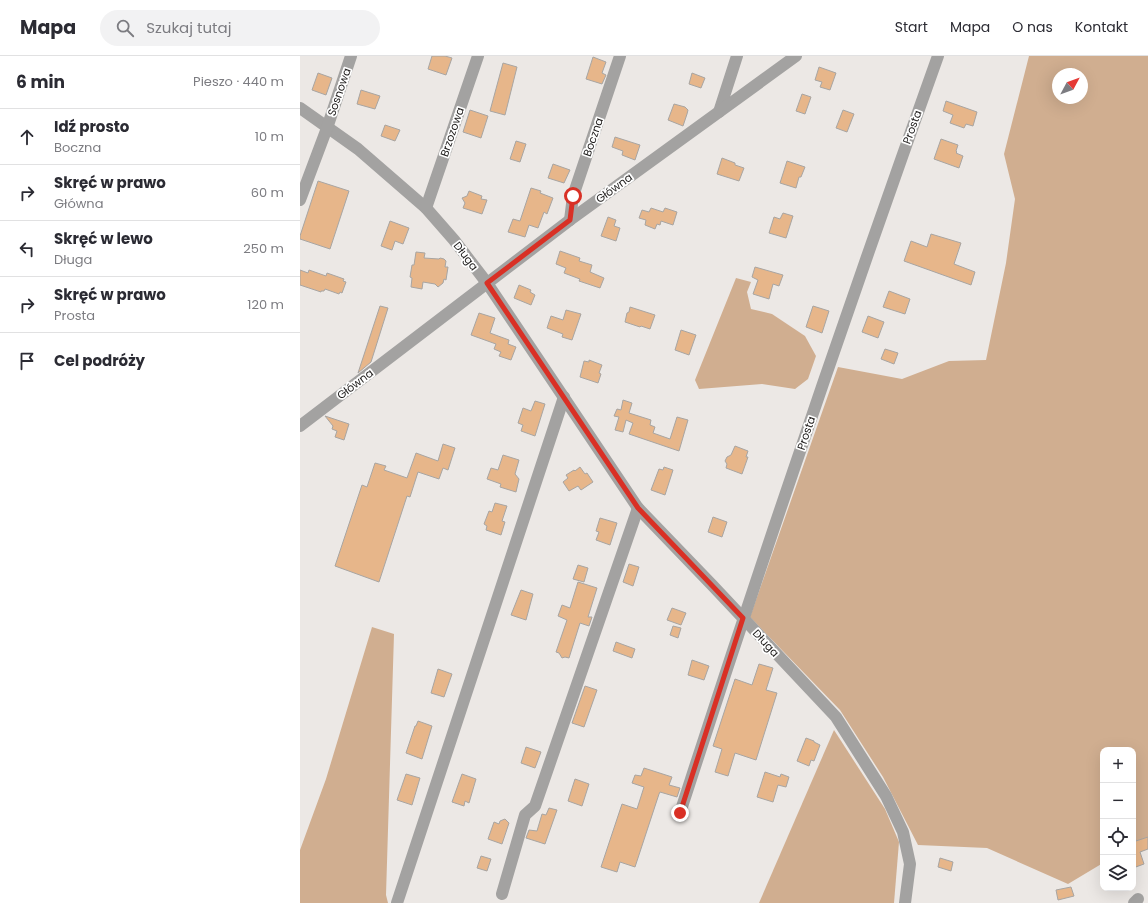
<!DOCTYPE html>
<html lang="pl">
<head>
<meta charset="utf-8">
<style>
	:root { --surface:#fff; --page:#f2f2f3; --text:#2b2b33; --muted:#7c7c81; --line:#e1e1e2 }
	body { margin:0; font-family:Poppins,sans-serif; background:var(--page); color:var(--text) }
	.controls { position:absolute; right:12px; bottom:12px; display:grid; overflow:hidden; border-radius:8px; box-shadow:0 4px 16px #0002 }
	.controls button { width:36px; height:36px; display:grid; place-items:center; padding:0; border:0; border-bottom:1px solid var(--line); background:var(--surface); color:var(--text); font:20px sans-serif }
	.compass { position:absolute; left:752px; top:12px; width:36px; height:36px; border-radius:50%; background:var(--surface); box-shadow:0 4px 16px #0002; rotate:49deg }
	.stop { position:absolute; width:12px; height:12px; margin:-9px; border:3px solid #d93025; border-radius:50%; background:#fff }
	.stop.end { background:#d93025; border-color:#fff; box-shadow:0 1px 4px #0008 }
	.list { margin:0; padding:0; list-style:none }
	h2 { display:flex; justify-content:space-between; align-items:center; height:52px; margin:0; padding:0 16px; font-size:17px }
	h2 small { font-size:13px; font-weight:400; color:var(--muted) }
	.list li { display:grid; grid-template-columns:26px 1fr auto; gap:12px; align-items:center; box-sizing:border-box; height:56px; padding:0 16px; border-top:1px solid var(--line) }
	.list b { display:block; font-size:15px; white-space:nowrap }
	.list p { margin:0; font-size:13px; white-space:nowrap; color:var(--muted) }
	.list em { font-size:13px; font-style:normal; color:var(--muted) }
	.icon { flex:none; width:22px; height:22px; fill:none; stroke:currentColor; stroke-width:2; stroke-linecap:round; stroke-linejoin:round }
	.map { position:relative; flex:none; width:848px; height:847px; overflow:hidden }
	header { display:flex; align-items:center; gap:24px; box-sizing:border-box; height:56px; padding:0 20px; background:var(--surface); border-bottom:1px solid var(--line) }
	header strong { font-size:19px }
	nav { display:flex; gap:22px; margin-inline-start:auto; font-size:14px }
	.search { width:280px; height:36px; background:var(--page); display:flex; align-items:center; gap:10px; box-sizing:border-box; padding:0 14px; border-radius:22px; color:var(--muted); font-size:15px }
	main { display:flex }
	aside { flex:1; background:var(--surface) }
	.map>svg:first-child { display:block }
</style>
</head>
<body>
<header>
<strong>Mapa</strong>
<div class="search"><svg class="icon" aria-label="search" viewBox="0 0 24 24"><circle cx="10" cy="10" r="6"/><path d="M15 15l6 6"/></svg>Szukaj tutaj</div>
<nav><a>Start</a><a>Mapa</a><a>O nas</a><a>Kontakt</a></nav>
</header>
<main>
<aside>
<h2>6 min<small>Pieszo · 440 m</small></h2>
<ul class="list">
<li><svg class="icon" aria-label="ahead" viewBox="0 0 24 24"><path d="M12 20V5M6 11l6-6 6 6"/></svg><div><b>Idź prosto</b><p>Boczna</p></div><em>10 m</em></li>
<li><svg class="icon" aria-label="right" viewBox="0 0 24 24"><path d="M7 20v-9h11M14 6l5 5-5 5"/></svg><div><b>Skręć w prawo</b><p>Główna</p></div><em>60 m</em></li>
<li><svg class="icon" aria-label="left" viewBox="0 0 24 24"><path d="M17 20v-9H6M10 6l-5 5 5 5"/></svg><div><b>Skręć w lewo</b><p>Długa</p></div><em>250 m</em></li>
<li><svg class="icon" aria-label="right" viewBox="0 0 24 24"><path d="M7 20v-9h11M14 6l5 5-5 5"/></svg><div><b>Skręć w prawo</b><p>Prosta</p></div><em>120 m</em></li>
<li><svg class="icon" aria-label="arrive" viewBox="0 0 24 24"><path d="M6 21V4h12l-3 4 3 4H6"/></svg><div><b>Cel podróży</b></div></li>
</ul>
</aside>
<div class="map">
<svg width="848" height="847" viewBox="0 0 848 847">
	<rect width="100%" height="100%" fill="#ece8e5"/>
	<g fill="#d0ae90" fill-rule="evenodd">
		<path d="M729,0H848V786L833,788V694H803V807L768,828L687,792L618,789L583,721L540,654L450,561L538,311L602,323L649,305L686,304L706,207L715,143L704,98ZM758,18H782V42H758Z"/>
		<polygon points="436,222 451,226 447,236 451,253 472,258 505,280 516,300 508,323 495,333 462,328 399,333 395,324"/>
		<polygon points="72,571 94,578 86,839 88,847 0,847 0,794 26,723"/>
		<polygon points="534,674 585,753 599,786 594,847 459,847"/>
	</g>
	<g fill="#e7b68a" stroke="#a8a5a2">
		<polygon points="132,0 145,0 152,2 146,19 128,13"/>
		<polygon points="293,1 306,6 302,17 306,19 302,28 286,23"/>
		<polygon points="203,7 217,11 205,59 190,55"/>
		<polygon points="519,11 536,17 530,34 520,31 522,26 515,24"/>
		<polygon points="18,17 32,22 26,39 12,34"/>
		<polygon points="392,17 405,22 401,32 389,28"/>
		<polygon points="61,34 80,40 75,53 57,48"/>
		<polygon points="502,38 511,41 505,58 496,55"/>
		<polygon points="646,45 677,56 673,70 666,68 664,72 650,67 653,59 643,55"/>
		<polygon points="374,48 385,51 388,54 387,58 383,70 368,64"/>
		<polygon points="170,54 188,60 181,82 163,76"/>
		<polygon points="543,54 554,58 547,76 536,72"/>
		<polygon points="85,69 100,74 95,85 81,80"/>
		<polygon points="315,81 340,89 335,104 322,99 323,95 312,91"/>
		<polygon points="641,83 658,89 656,95 657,96 656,97 663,100 659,112 634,103"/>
		<polygon points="216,85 226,88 220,106 210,103"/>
		<polygon points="422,102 435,107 435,109 444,112 439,125 417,118"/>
		<polygon points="487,105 505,111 501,121 499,121 496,132 480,127"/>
		<polygon points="253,108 270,114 264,127 248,122"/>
		<polygon points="18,125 49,135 30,193 0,183 0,180"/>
		<polygon points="231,132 241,135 240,137 253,142 247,158 244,156 238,172 229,169 225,181 208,176 213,163 220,165"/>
		<polygon points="169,135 182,140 181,143 187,144 182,158 163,152 165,147 162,142 167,140"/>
		<polygon points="351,152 363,156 365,152 377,156 373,169 361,165 360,169 357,168 355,173 345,169 346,164 339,162 342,154 349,156"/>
		<polygon points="483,157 493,160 486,182 469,177 474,161 480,163"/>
		<polygon points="308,161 316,164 314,170 320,172 316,185 301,180"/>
		<polygon points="90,165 109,172 103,188 95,185 92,194 81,190"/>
		<polygon points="631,178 661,187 654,208 675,216 671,229 604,205 611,185 627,191"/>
		<polygon points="260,195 280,202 279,205 292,209 290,216 304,222 300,232 279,225 280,223 264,217 266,212 256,208"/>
		<polygon points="116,196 125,197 124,202 139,203 140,202 144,203 146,205 145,211 148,211 146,224 144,223 143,227 138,231 135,228 123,226 122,233 111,231 112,222 110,221 112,209 114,209"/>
		<polygon points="455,211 483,219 479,230 473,228 469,243 453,238 458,224 452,221"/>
		<polygon points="0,214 8,217 9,214 26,220 27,217 44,223 43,225 46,226 42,237 40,236 39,238 25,233 24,235 21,235 21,236 0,229"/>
		<polygon points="219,229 231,234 230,236 235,239 231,249 214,242"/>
		<polygon points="589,235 610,243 605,258 583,251"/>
		<polygon points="80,250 88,252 71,306 58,317"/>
		<polygon points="513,250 529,255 522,277 506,271"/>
		<polygon points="330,251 355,259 350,273 341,270 340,271 325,266 327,257 329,256"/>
		<polygon points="266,254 281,258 272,284 262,281 263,278 247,272 251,260 263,264"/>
		<polygon points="179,257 195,262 190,277 209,284 208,288 216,291 211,304 199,300 201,296 194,293 196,288 171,279"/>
		<polygon points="568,260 584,266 578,282 562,276"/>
		<polygon points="381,274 396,279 389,299 375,294"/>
		<polygon points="585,293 598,297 594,308 581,303"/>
		<polygon points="289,304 302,309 299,317 301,318 298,327 280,321 284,305 289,306"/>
		<polygon points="323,344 332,347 329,357 351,364 350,369 355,371 353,377 370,383 377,361 388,364 379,395 329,378 333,367 326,364 323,376 315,374 319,361 314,360 317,353 321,354"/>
		<polygon points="235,345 245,348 235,380 221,375 223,369 218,367 223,352 231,355"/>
		<polygon points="25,360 49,368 44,384 35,381 37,375 32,373 33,370"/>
		<polygon points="143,388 155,392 148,414 143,412 139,423 118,416 110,441 107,440 79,526 35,510 62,429 67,431 75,407 86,410 84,414 107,422 116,397 138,405"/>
		<polygon points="435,390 448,395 446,401 448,401 442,418 426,412 427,408 425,405 427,401 431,399"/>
		<polygon points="203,399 219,404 215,418 219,423 216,436 200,431 201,428 187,423 191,412 198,414"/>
		<polygon points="280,411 285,418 287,417 293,426 281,434 278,430 269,435 263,426 268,422 266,419 274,414 275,415"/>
		<polygon points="364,411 373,414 365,439 351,434 359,413 363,414"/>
		<polygon points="195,447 207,450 202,465 205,466 201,479 186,474 187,470 184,468 189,455 192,456"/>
		<polygon points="413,461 427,466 422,481 408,476"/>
		<polygon points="300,462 317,467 310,489 296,484 299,476 296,475"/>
		<polygon points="329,508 339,511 333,530 323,526"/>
		<polygon points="278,509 288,512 284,526 273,523"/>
		<polygon points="278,526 297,532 288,561 292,561 289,570 280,567 269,602 265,601 262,602 259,597 256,596 267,564 258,560 262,549 270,552"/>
		<polygon points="221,534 233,538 226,564 211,559"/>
		<polygon points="372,552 386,557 381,569 367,564"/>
		<polygon points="373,570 381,572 378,582 370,579"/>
		<polygon points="316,586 335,593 332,602 313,595"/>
		<polygon points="392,604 409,610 404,624 388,619"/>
		<polygon points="459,608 473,612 466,634 477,637 456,704 435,697 428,720 415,716 422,693 413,690 435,623 452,629"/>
		<polygon points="138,613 152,618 144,641 131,637"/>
		<polygon points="285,630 297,634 284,671 272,667"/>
		<polygon points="118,665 132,670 122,703 106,697 115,670 116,670"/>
		<polygon points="506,682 514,685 514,686 520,689 514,705 511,704 509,710 497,705"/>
		<polygon points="226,691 241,696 235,712 221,707"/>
		<polygon points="344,712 372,721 369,729 380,732 377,741 360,736 359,738 335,811 320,806 317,816 301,811 322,748 337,753 344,731 332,727 335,719 341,720"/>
		<polygon points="465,716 480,721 481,718 489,721 486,731 478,729 473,746 457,741"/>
		<polygon points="106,718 120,722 112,749 97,744"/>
		<polygon points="162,718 176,723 169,747 165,745 164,750 152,746"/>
		<polygon points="275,723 289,728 282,750 268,745"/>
		<polygon points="249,752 257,754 245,788 226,782 229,774 237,775 242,758 246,759"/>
		<polygon points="205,763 209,767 202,788 188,783 194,766 199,768 200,765"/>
		<polygon points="835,781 836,785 848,781 848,793 840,796 844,808 833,812 833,782"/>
		<polygon points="181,800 191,803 187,815 177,812"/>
		<polygon points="640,802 653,806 651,815 638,811"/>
		<polygon points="771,831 774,840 758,844 756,834"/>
	</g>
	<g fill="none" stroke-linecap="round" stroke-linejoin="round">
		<g stroke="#a3a2a1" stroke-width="12">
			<polyline points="0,52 58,93 126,152 154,184 187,227 338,452 413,530 536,661 586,740 603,776 610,808 605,847"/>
			<polyline points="419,56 437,0"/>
			<polyline points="0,144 27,72 51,0"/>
			<polyline points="126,152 178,0"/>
			<polyline points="270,164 273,140 320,0"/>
			<polyline points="0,370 270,164 496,0"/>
			<path d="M380,757C462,503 548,251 638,0"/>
			<polyline points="202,838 225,759 235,750 338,452"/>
			<polyline points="97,847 264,341"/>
			<polyline points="834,847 838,843"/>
		</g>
	</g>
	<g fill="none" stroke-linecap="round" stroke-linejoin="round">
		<polyline stroke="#d93025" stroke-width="5" points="273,140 270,164 187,227 338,452 443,562 380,757"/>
	</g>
	<g text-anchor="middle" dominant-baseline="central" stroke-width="3.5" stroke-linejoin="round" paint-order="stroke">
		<g font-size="11" fill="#1c1a19" stroke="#fff">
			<text transform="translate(39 36) rotate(-71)">Sosnowa</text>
			<text transform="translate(612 71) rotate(-70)">Prosta</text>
			<text transform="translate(152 76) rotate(-71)">Brzozowa</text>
			<text transform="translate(293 81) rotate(-71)">Boczna</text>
			<text transform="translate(314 132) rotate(-36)">Główna</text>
			<text transform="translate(166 200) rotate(53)">Długa</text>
			<text transform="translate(55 328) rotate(-37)">Główna</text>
			<text transform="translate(506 377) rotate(-71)">Prosta</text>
			<text transform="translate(466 587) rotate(47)">Długa</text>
		</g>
	</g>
</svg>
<div class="controls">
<button>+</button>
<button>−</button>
<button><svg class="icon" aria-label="locate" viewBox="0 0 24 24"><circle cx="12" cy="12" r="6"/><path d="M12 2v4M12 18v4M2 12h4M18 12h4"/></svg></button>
<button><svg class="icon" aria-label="layers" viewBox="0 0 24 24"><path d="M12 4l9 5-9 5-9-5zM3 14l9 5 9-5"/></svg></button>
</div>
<svg class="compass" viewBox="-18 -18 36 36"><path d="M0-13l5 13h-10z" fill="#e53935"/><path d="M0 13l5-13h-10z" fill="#7c7c81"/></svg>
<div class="stop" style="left:273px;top:140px"></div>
<div class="stop end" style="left:380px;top:757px"></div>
</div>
</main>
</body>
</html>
